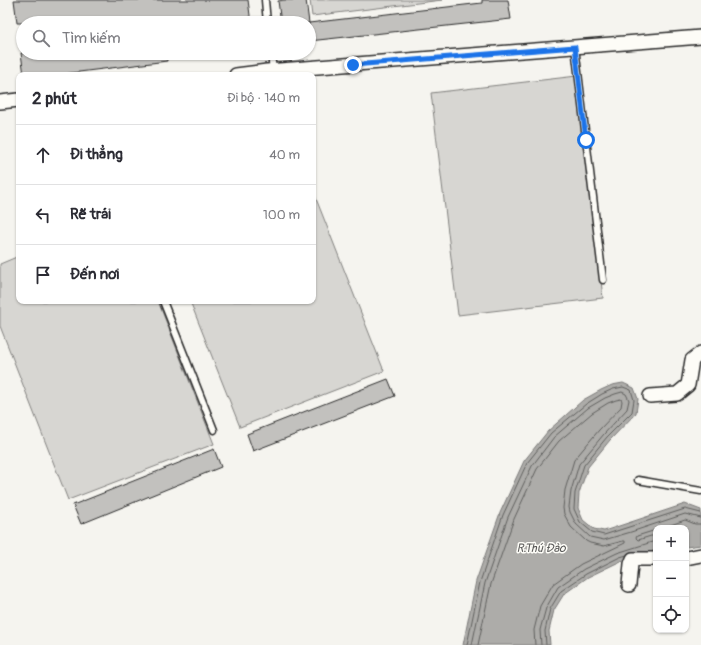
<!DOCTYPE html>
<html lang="vi">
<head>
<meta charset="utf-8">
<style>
	:root { --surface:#fff; --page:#f7f7f7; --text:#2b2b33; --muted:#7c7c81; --line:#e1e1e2 }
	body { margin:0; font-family:Pangolin,sans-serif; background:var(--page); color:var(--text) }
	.controls { position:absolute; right:12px; bottom:12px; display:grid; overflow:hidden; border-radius:8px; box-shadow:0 1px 3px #0004 }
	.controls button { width:36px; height:36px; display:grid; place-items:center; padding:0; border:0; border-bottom:1px solid var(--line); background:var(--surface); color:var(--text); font:20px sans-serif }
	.stop { position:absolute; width:12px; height:12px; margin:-9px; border:3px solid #1a73e8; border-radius:50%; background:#fff }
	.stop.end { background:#1a73e8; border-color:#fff; box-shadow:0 1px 4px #0008 }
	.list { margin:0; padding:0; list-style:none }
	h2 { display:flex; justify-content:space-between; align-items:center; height:52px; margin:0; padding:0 16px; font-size:17px }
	h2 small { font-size:13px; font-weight:400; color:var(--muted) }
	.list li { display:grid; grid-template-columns:26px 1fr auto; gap:12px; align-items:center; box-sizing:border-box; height:60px; padding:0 16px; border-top:1px solid var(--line) }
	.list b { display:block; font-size:15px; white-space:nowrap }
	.list em { font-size:13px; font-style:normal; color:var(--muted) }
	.icon { flex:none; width:22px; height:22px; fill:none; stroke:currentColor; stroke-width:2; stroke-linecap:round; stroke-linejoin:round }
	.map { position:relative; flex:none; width:701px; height:645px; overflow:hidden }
	.search { position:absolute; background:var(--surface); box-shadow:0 1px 3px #0004; left:16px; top:16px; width:300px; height:44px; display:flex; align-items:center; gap:10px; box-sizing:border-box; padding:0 14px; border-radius:22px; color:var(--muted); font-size:15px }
	.panel { position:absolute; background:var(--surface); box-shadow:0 1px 3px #0004; left:16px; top:72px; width:300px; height:232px; border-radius:8px }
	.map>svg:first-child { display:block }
</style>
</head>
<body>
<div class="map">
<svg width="701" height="645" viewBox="0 0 701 645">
	<rect width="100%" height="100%" fill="#f5f4ef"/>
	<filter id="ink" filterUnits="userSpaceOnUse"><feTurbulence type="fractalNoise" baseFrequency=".025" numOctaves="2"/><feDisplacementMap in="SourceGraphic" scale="8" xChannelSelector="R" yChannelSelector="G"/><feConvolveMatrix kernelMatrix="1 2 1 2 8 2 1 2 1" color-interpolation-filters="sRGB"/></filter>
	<g filter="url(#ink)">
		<g fill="#d7d6d2" stroke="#81807e">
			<polygon points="310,0 442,0 312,16"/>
			<polygon points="577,76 603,298 458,315 431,93"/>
			<polygon points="313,191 384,371 240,427 190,301 313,301"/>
			<polygon points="19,256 19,301 158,301 214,444 68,500 0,326 0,264"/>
		</g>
		<polygon fill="#adaca9" stroke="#797877" points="623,383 634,388 638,399 636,413 610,440 588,467 579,493 578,508 583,520 594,529 604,531 685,504 701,510 701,545 686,547 686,528 656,528 656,550 621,561 588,577 564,594 554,610 549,631 550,645 463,645 476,581 500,513 524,461 548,431 583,400 601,390 612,385"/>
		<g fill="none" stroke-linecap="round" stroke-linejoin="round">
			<g stroke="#5f5f5d" stroke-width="1">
				<polyline points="662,528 685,520 695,524 701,524"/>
				<polyline points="656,530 637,536 636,538 638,540 651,536 656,536"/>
				<polyline points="467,645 480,582 503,515 527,463 551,433 586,404 602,394 613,389 623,387 631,390 634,400 632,412 607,437 584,465 575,493 574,509 580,522 592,532 604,535 629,527 685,509 701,513"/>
				<polyline points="472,645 485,583 508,517 532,466 554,437 588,408 605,398 615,394 622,392 626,394 629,400 627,409 604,434 579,464 571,491 569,507 570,512 576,524 590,537 604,540 631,532 685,514 701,518"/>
				<polyline points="478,645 491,584 514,519 537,469 559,441 592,413 608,403 616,400 621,399 622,401 621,407 599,430 574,460 565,490 563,508 564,514 571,527 586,541 590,543 604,546 623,541 625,541 625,543 581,564 553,584 540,606 534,630 535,645"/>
				<polyline points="541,645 540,630 546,608 558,587 584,569 617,553 652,542 656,542"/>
				<polyline points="546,645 545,631 550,609 561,591 586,574 620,557 627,555"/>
			</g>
		</g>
		<g fill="#c2c1be" stroke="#2b2b2b">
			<polygon points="14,0 248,0 251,23 17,23"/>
			<polygon points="284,0 306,0 309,23 281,23 278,1"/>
			<polygon points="482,0 508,0 511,19 309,41 309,23 482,3"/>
			<polygon points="21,53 166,53 167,61 55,75 24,75"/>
			<polygon points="388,379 395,396 253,451 247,434"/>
			<polygon points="214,449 221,467 81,524 73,505"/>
		</g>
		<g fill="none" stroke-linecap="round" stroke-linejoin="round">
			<g stroke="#2b2b2b" stroke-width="9">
				<g id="lane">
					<polyline points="265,0 267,23"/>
					<polyline points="575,47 603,280"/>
					<polyline points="271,53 273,71"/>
					<polyline points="163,301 214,430"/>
					<polyline points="638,480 701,491"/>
				</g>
			</g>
			<g stroke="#2b2b2b" stroke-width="16">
				<g id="street">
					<polyline points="236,75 267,71 701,37"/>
					<polyline points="0,102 19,100"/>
					<polyline points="650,396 677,394 688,385 692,360 701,353"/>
					<polyline points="686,558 701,555"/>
					<polyline points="629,585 631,564 633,559 656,559"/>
				</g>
			</g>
			<use href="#lane" stroke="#fdfcf7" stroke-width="6"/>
			<use href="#street" stroke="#fdfcf7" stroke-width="13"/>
		</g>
	</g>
	<g fill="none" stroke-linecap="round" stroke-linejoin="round" filter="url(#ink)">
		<polyline stroke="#1a73e8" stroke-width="5" points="353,65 575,47 586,140"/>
	</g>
	<g text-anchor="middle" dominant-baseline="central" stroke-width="3" stroke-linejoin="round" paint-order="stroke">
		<g font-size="12" font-style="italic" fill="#585857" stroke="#fdfcf7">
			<text x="541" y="548">R.Thú Đào</text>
		</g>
	</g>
</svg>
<div class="controls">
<button>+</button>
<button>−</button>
<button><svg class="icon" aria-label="locate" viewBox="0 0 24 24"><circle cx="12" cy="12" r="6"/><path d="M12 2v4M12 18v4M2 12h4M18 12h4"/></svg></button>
</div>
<div class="stop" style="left:586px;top:140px"></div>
<div class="stop end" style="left:353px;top:65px"></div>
<div class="search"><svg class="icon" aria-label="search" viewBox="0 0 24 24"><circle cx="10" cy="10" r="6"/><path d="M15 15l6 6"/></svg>Tìm kiếm</div>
<section class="panel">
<h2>2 phút<small>Đi bộ · 140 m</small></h2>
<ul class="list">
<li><svg class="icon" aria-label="ahead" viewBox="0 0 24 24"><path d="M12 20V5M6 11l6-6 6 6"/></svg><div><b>Đi thẳng</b></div><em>40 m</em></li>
<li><svg class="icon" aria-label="left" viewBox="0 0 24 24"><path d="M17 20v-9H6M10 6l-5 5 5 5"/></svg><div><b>Rẽ trái</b></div><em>100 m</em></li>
<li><svg class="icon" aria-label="arrive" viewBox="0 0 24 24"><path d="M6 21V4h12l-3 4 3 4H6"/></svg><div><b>Đến nơi</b></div></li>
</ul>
</section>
</div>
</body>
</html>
